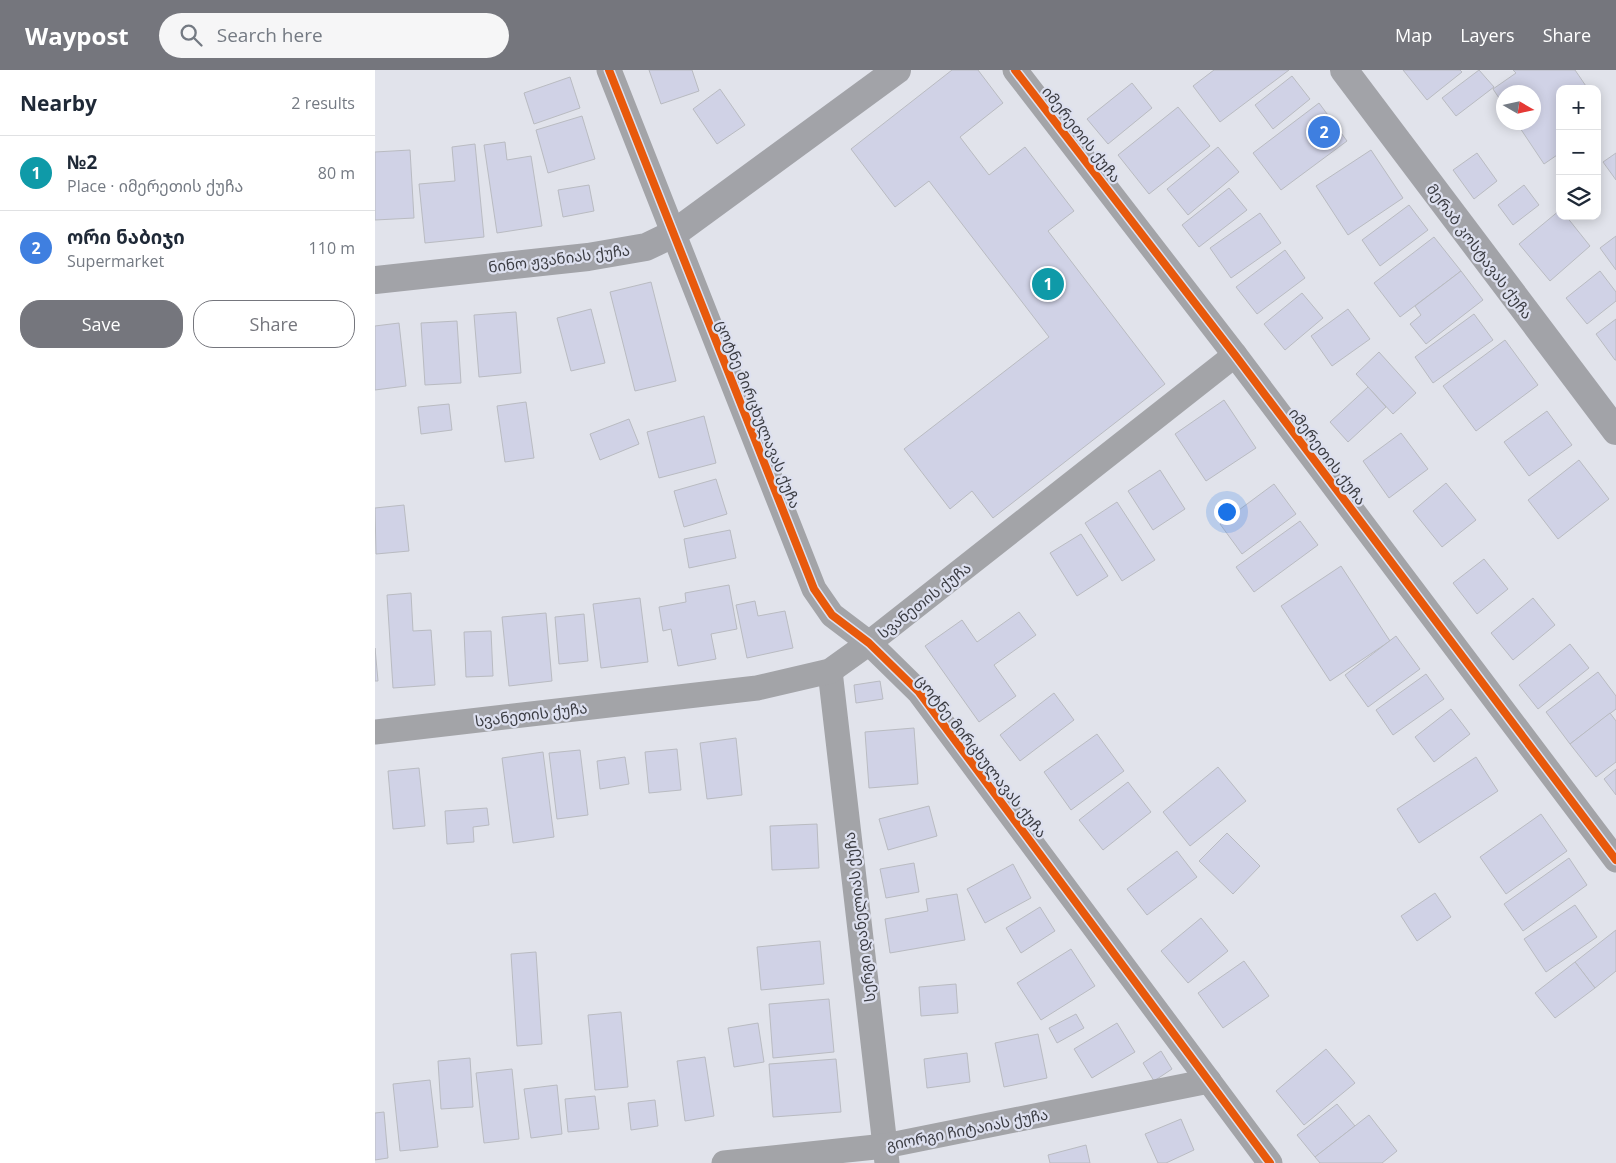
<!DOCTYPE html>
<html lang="en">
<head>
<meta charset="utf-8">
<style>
	:root { --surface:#fff; --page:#f6f6f7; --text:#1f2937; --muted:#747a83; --line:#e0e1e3; --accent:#75767d }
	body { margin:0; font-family:"Open Sans","Noto Sans Georgian",sans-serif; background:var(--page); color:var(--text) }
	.controls { position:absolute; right:15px; top:15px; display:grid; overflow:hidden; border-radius:10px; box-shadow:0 2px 12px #0003 }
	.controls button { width:45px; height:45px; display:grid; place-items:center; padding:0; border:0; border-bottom:1px solid var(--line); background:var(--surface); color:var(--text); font:25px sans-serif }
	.compass { position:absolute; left:1121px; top:15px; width:45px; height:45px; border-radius:50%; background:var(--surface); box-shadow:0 2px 12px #0003; rotate:99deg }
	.you { position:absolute; left:851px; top:441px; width:18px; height:18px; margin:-12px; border:4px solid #fff; border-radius:50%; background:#1a73e8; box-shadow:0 0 0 8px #1a73e833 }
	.badge { display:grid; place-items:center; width:32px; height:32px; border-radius:50%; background:var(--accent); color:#fff; font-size:16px; font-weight:700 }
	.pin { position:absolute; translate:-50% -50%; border:2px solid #fff; box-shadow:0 1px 5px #0006 }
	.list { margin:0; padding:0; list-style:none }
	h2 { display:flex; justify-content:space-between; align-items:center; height:65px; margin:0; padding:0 20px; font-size:21px }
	h2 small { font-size:16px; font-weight:400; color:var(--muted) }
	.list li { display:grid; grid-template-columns:32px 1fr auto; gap:15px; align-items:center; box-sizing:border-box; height:75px; padding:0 20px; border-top:1px solid var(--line) }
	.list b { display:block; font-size:19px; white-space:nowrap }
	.list p { margin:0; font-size:16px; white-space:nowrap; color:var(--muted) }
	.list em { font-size:16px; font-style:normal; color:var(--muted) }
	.actions { display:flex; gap:10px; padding:15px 20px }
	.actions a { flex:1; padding:11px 0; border:1px solid var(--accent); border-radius:20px; text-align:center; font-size:18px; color:var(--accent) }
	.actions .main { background:var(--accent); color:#fff }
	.icon { flex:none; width:28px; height:28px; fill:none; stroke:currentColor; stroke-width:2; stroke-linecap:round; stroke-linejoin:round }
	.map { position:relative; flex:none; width:1241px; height:1093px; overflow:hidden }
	header { display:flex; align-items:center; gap:30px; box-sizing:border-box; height:70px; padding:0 25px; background:var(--accent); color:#fff }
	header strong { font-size:24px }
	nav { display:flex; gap:28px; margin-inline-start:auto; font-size:18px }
	.search { width:350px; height:45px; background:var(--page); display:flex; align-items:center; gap:12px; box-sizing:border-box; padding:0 18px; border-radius:28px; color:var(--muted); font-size:19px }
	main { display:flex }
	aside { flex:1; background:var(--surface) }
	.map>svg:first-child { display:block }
</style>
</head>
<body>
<header>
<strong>Waypost</strong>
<div class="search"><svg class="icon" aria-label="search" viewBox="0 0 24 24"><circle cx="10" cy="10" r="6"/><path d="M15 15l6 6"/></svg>Search here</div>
<nav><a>Map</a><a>Layers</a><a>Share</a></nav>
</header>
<main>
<aside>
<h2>Nearby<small>2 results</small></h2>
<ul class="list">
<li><span class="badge" style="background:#0f9aa8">1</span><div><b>№2</b><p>Place · იმერეთის ქუჩა</p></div><em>80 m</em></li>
<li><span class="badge" style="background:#3f7fe0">2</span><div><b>ორი ნაბიჯი</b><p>Supermarket</p></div><em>110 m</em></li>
</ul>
<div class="actions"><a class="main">Save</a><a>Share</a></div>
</aside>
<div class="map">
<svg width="1241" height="1093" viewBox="0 0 1241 1093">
	<rect width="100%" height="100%" fill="#e1e3eb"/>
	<g fill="#d0d2e6" stroke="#b9bbc1">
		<polygon points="274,0 317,0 324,21 286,34"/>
		<polygon points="577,0 603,0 628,33 585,67 614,105 650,77 699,141 673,161 790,314 618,448 597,421 575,439 529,379 674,267 554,111 520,137 476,79"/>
		<polygon points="839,0 914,0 845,52 818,16"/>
		<polygon points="1028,0 1085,0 1087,2 1052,30"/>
		<polygon points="1104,0 1119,17 1081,46 1067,28"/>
		<polygon points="1138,0 1200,0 1213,19 1185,19 1185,83 1169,94 1141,52 1158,52 1158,22 1128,22 1128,34 1118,19 1141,3"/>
		<polygon points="917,6 935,29 898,59 880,35"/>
		<polygon points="195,7 205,38 159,54 149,23"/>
		<polygon points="757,13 777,38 733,74 712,49"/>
		<polygon points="345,19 370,55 342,74 318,39"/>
		<polygon points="944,33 972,71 906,120 878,83"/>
		<polygon points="803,37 835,76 774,124 743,85"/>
		<polygon points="207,46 220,89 173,103 161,60"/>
		<polygon points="130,72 132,90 156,86 167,156 122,163 109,75"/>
		<polygon points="100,74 109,167 50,173 44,114 80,111 77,77"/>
		<polygon points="843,77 864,102 813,145 792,119"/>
		<polygon points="35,80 39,148 0,150 0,82"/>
		<polygon points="996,80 1028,128 973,165 941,116"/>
		<polygon points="1102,83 1122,111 1099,129 1078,100"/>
		<polygon points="1241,83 1241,110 1228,92"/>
		<polygon points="214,115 219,141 188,147 183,120"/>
		<polygon points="1149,115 1164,135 1138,155 1123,135"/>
		<polygon points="854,118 872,140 824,177 807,155"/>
		<polygon points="1034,135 1053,160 1005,196 987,170"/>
		<polygon points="1185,140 1185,146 1191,146 1215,176 1175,211 1144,174"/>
		<polygon points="885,143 906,173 856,208 835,178"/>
		<polygon points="1241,166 1241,200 1225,178"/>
		<polygon points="1059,167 1086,201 1025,247 999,213"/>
		<polygon points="910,180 930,208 882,244 861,217"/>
		<polygon points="1086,201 1108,230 1051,274 1035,254 1046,245 1040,236"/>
		<polygon points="1225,201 1241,222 1241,231 1212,254 1191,228"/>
		<polygon points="276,212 301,311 260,321 235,222"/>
		<polygon points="927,223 948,248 910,280 889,254"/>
		<polygon points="216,239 230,293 196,301 182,248"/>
		<polygon points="973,239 995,269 957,296 936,266"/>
		<polygon points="141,242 146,303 104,307 99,245"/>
		<polygon points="1099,244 1118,270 1058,313 1040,287"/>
		<polygon points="1241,249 1241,290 1240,290 1221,264"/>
		<polygon points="82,251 86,313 50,315 46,253"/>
		<polygon points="24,253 31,316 0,320 0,256"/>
		<polygon points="1130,270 1163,315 1101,361 1068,316"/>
		<polygon points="1004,282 1041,323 1018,344 981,304"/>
		<polygon points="993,317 1011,337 973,372 955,352"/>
		<polygon points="849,330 881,378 831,411 800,364"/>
		<polygon points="151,332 159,388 130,392 122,336"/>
		<polygon points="74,334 77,360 46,364 43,337"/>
		<polygon points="1172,341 1197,375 1154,406 1129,372"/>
		<polygon points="329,346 341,393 284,408 272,362"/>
		<polygon points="254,349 264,374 225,390 215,364"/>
		<polygon points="1026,363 1053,399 1014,428 988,391"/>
		<polygon points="1204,390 1234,429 1183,469 1153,430"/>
		<polygon points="785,400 810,439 778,460 753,421"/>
		<polygon points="341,409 352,444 309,457 299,421"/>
		<polygon points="1071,413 1101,450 1067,477 1038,441"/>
		<polygon points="899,414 921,444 867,484 845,454"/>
		<polygon points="742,432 780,490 747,511 710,453"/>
		<polygon points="29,435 34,481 1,484 0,438"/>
		<polygon points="925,451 943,475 879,522 861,497"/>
		<polygon points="355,460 361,488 314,498 309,469"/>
		<polygon points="706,464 733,506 702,526 675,483"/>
		<polygon points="1109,489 1133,519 1102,544 1078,513"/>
		<polygon points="966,496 1015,571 955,611 906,536"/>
		<polygon points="354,515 362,559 336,564 341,589 303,596 296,559 288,561 284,537 311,532 310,523"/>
		<polygon points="36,523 38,561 56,560 60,615 18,618 12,525"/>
		<polygon points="265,528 273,592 226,598 218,534"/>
		<polygon points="1158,528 1180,555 1138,590 1116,563"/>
		<polygon points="380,531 383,546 410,541 418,578 372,588 361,535"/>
		<polygon points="644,542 661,565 619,595 641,626 604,652 550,576 587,550 602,572"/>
		<polygon points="171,543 177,611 134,616 127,547"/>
		<polygon points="209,544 213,591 184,594 180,547"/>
		<polygon points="116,561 118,606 91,607 89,562"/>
		<polygon points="1021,566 1045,599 993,637 970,605"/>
		<polygon points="1195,574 1214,598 1163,639 1144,615"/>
		<polygon points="0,578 3,611 0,611"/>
		<polygon points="1223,602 1241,626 1241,639 1195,674 1171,642"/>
		<polygon points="1051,604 1069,629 1018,665 1001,640"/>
		<polygon points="505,611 508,629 481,633 479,615"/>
		<polygon points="679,623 699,650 645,691 625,665"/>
		<polygon points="1076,639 1095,664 1059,692 1040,667"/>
		<polygon points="1235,643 1241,651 1241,692 1221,707 1195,674"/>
		<polygon points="539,658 543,714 494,718 490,662"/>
		<polygon points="722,664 749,701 696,740 669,702"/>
		<polygon points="361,668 367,725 332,729 325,673"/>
		<polygon points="302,679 306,720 274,723 270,682"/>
		<polygon points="205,680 213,745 182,749 174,683"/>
		<polygon points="168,682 179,767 138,773 127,688"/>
		<polygon points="250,687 254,714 225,719 222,691"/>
		<polygon points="1101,687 1123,721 1044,773 1022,739"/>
		<polygon points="843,697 871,731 815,776 788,742"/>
		<polygon points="44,698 50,756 18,759 13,701"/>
		<polygon points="1241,699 1241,725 1229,709"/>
		<polygon points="753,712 776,742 728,780 704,750"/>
		<polygon points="554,736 562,766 513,780 504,749"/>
		<polygon points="112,738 114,755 98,757 99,772 72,774 70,741"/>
		<polygon points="1166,744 1192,781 1131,824 1105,787"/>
		<polygon points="442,754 444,798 397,800 395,756"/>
		<polygon points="852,763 885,796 858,824 824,791"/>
		<polygon points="802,781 822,807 772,845 752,819"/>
		<polygon points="1194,788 1212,815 1148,861 1129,834"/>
		<polygon points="539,793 544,822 511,828 505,799"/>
		<polygon points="638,794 656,828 610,853 592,819"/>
		<polygon points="1060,823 1076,847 1042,871 1026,846"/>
		<polygon points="582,824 590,870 515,883 510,849 553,841 551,829"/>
		<polygon points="1200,835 1222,867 1171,902 1149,869"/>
		<polygon points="665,837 680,861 646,883 631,858"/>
		<polygon points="826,848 853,881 813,913 786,881"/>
		<polygon points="1241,860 1241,901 1220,918 1200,892"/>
		<polygon points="445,871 449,914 386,920 382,877"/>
		<polygon points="696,879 720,916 666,950 642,913"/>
		<polygon points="161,882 167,974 142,976 136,884"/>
		<polygon points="869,891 894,926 848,958 823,923"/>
		<polygon points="1200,892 1220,918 1180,948 1160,923"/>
		<polygon points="581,914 583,943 546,946 544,917"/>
		<polygon points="454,929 459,982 398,988 394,934"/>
		<polygon points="246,942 253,1017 220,1020 213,945"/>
		<polygon points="701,944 709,958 682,973 674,958"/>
		<polygon points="383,953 389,992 359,997 353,958"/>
		<polygon points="742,953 760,982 717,1008 699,979"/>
		<polygon points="663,964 672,1008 629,1017 620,973"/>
		<polygon points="951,979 980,1013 929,1055 901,1021"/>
		<polygon points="786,981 797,999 779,1011 768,993"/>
		<polygon points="592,983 595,1012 552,1018 549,989"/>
		<polygon points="330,987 339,1046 310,1051 302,991"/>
		<polygon points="95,988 98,1037 66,1039 63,991"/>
		<polygon points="461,989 466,1042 398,1047 394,994"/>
		<polygon points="137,999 144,1069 109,1073 101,1003"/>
		<polygon points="55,1010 63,1077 25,1081 18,1014"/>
		<polygon points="182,1015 187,1064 156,1068 149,1019"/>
		<polygon points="220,1026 224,1059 193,1062 190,1029"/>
		<polygon points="280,1030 283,1056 256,1060 253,1033"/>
		<polygon points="962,1034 980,1056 940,1087 922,1065"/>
		<polygon points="9,1042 13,1088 0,1090 0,1043"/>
		<polygon points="994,1045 1022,1081 1007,1093 945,1093 940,1087"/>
		<polygon points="806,1049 819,1080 791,1093 783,1093 770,1064"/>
		<polygon points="711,1075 715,1093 675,1093 673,1085"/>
	</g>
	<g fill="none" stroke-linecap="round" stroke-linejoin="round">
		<g stroke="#a3a4a8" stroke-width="25">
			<polyline points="234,0 439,519 457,545 494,573 544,622 895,1093"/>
			<polyline points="640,0 860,285 1241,790"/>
			<polyline points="455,601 512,1093"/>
			<polyline points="0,662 382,618 455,601 494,573 860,285"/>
			<polyline points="349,1093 510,1076 834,1011"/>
		</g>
		<g stroke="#a2a3a8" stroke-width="28">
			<polyline points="969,0 1241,361"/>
			<polyline points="0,210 213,187 271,177 298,164 522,0"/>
		</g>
		<g stroke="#dde0ef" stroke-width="11">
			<g id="cycleway">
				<polyline points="234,0 439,519 457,545 494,573 544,622 895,1093"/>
				<polyline points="640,0 860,285 1241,790"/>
			</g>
		</g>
		<use href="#cycleway" stroke="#e8590c" stroke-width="8"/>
	</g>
	<g text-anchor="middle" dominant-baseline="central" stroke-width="4.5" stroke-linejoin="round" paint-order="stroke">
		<g font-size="15" fill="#3b3c42" stroke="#dde0ef">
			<text transform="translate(707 64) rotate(52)">იმერეთის ქუჩა</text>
			<text transform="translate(1105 181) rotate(53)">მერაბ კოსტავას ქუჩა</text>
			<text transform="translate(184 188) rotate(-7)">ნინო ჟვანიას ქუჩა</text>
			<text transform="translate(384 344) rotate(68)">ცოტნე მირცხულავას ქუჩა</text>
			<text transform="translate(953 386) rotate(53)">იმერეთის ქუჩა</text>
			<text transform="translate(549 530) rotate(-38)">სვანეთის ქუჩა</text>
			<text transform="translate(156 644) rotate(-7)">სვანეთის ქუჩა</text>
			<text transform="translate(607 686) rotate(52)">ცოტნე მირცხულავას ქუჩა</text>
			<text transform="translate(484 847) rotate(-97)">სერგი დანელიას ქუჩა</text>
			<text transform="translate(592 1059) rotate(-11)">გიორგი ჩიტაიას ქუჩა</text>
		</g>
	</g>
</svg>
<div class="controls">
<button>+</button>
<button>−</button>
<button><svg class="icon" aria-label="layers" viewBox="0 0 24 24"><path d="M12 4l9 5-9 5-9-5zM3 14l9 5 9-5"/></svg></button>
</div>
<svg class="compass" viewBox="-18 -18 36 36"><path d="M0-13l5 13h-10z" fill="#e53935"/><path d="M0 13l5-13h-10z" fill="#747a83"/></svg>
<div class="you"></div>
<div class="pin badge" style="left:673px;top:214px;background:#0f9aa8">1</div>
<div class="pin badge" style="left:949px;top:62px;background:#3f7fe0">2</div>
</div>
</main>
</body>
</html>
